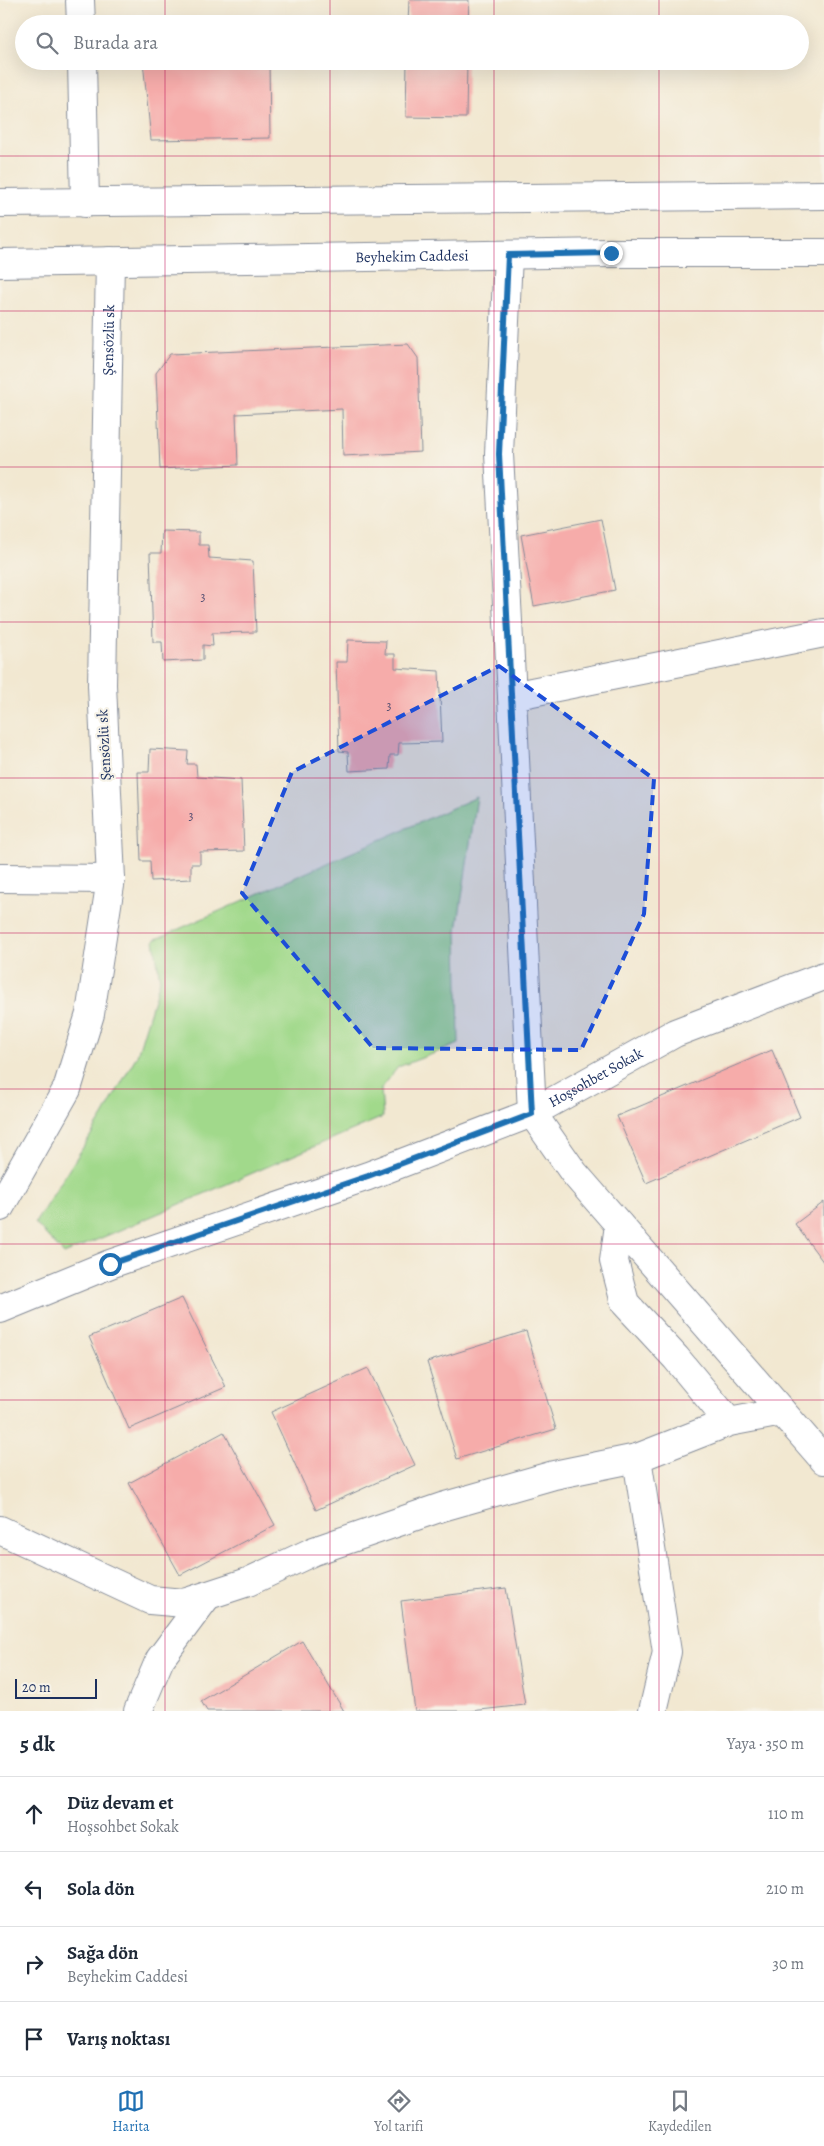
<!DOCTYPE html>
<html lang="tr">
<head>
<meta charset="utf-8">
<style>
	:root { --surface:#fff; --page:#f2f2f3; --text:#1f2937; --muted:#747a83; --line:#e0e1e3; --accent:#1f6fb2 }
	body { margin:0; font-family:Alegreya,serif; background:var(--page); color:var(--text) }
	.scale { position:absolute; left:15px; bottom:12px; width:82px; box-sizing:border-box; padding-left:5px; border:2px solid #1b2f5e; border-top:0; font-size:14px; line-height:18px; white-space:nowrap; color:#1b2f5e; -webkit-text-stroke:4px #f7f3e8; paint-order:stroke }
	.stop { position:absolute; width:15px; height:15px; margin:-11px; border:4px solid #1f6fb2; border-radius:50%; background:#fff }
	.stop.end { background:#1f6fb2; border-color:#fff; box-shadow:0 1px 5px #0008 }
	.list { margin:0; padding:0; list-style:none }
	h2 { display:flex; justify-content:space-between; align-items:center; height:65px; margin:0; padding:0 20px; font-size:21px }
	h2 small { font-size:16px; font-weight:400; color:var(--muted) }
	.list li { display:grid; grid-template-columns:32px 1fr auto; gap:15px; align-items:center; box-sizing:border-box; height:75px; padding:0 20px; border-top:1px solid var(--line) }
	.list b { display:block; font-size:19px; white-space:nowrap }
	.list p { margin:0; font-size:16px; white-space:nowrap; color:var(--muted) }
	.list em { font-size:16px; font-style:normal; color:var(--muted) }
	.icon { flex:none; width:28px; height:28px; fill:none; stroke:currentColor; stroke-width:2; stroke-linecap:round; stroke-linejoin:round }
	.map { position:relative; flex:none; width:824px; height:1711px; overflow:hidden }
	.search { position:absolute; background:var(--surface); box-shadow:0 5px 20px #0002; left:15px; right:15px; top:15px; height:55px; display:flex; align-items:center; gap:12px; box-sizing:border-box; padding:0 18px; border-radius:28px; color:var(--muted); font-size:19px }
	.sheet { height:365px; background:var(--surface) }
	nav { display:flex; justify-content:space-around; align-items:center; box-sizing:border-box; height:70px; border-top:1px solid var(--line); background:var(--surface); font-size:14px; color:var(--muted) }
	nav a { display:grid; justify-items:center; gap:2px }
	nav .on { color:var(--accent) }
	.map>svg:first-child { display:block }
</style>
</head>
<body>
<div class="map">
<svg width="824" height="1711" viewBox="0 0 824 1711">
	<rect width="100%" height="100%" fill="#f7f3e8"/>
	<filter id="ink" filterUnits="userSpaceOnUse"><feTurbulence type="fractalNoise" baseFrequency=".02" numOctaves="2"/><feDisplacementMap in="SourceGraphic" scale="10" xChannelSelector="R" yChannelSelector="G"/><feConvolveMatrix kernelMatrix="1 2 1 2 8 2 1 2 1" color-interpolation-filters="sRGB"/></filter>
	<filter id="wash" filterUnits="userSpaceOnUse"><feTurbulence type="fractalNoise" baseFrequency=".0096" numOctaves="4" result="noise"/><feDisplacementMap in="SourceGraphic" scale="20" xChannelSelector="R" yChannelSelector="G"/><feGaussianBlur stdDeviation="1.12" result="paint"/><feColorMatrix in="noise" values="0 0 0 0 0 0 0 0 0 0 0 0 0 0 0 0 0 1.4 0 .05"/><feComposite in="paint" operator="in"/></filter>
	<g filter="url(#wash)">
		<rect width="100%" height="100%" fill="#f2e8d1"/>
		<polygon fill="#a1d98b" stroke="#5e8474" points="477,797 457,930 459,1044 398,1067 381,1089 383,1117 64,1254 35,1223 103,1116 137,1055 160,980 154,940"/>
		<g id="blocks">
			<g fill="#f6acaa">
				<polygon points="409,0 469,0 468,24 408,24"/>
				<polygon points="143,61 269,61 270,138 151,140"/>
				<polygon points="407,61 467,61 466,118 406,117"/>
				<polygon points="408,344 418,358 421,452 343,456 342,409 236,414 238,465 160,469 156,373 170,354"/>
				<polygon points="601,519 615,590 534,606 521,535"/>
				<polygon points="162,531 199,532 199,545 208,545 209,558 253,561 256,632 212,633 213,646 203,645 203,660 163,662 162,642 153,642 150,553 161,553"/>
				<polygon points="348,640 386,641 385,654 395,654 395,668 439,671 442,742 399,743 398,755 390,755 389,769 349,771 348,752 339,751 336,662 347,662"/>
				<polygon points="150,749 188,751 187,764 196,764 197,777 241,780 244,851 200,852 200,864 191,864 191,879 151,881 150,861 141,861 138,772 149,772"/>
				<polygon points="772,1050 800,1117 646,1183 617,1116"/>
				<polygon points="824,1202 824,1263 795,1224"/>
				<polygon points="182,1298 226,1387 129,1429 89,1337"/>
				<polygon points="526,1331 556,1429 457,1459 427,1362"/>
				<polygon points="368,1368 415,1465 316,1510 271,1412"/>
				<polygon points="224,1432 275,1525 180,1575 129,1483"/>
				<polygon points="506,1588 525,1705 471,1711 415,1711 401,1601"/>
				<polygon points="302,1641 344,1711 207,1711 201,1701"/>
			</g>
		</g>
	</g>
	<g filter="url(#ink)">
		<use href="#blocks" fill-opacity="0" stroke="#868c98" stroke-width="1"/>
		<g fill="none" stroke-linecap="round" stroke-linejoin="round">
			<g stroke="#868c98" stroke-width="30">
				<g id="minor">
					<polyline points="80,0 81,24"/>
					<polyline points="82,61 85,203"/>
					<polyline points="508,255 499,454 512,696"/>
					<polyline points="824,633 512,696 532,1113 574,1173 824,1460"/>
					<polyline points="0,878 111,879"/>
					<path id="s1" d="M0,1207L67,1089L90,1014L111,879L102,685L110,261"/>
					<polyline points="619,1225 614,1261 625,1303 676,1358 729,1422"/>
					<path id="s2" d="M0,1309L110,1264L368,1176L532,1113L675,1033L824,976"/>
					<polyline points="637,1458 667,1652 653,1711"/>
					<polyline points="0,1530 150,1600 184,1603 248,1582 314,1551 442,1507 554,1475 637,1458 729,1422 782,1412"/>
					<polyline points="138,1711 160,1659 207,1596"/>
				</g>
			</g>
			<g stroke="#868c98" stroke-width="30">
				<g id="major">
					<polyline points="0,203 824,195"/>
					<path id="s3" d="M0,263L611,253H824"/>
				</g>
			</g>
			<use href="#minor" stroke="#fff" stroke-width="28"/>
			<use href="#major" stroke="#fff" stroke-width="28"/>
		</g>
	</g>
	<g fill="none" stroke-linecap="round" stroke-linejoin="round" filter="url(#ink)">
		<polyline stroke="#1f6fb2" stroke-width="6" points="110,1264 368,1176 532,1114 499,454 508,255 611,253"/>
	</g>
	<path fill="#1d4ed8" fill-opacity="0.2" stroke="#1d4ed8" stroke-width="4" stroke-dasharray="10 6" stroke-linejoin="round" d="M499,666L654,779L644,914L581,1050L373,1048L242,893L292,772Z"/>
	<path fill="none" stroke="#c2185b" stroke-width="1" stroke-opacity="0.55" d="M165,0V24M330,0V24M494,0V24M659,0V24M165,61V1711M330,61V1711M494,61V1711M659,61V1711M0,156H824M0,311H824M0,467H824M0,622H824M0,778H824M0,933H824M0,1089H824M0,1244H824M0,1400H824M0,1555H824"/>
	<g text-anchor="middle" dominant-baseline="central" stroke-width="4.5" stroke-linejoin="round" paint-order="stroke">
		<g font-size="12" fill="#524e71">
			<text x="203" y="597">3</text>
			<text x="389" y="706">3</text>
			<text x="191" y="816">3</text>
		</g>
		<g font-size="15" fill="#1b2f5e" stroke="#f7f3e8">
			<text stroke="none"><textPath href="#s3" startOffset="412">Beyhekim Caddesi</textPath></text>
			<text stroke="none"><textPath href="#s1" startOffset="890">Şensözlü sk</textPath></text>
			<text transform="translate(104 745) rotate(-93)">Şensözlü sk</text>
			<text stroke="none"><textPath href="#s2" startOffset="640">Hoşsohbet Sokak</textPath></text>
		</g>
	</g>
</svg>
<div class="scale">20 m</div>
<div class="stop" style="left:110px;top:1264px"></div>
<div class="stop end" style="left:611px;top:253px"></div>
<div class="search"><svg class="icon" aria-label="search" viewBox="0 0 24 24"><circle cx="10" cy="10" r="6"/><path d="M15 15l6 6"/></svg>Burada ara</div>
</div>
<section class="sheet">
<h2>5 dk<small>Yaya · 350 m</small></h2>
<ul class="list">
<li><svg class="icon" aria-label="ahead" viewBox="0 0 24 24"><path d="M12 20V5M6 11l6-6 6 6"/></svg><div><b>Düz devam et</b><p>Hoşsohbet Sokak</p></div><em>110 m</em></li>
<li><svg class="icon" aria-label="left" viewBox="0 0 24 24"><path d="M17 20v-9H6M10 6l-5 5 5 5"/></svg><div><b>Sola dön</b></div><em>210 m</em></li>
<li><svg class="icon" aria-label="right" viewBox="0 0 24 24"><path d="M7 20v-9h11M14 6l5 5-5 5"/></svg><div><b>Sağa dön</b><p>Beyhekim Caddesi</p></div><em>30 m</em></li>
<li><svg class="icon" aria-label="arrive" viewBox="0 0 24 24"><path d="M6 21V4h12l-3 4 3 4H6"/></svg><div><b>Varış noktası</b></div></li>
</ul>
</section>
<nav>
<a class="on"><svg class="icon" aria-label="map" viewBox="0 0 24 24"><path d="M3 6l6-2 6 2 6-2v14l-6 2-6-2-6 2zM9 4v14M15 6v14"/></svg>Harita</a>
<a><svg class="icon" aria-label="directions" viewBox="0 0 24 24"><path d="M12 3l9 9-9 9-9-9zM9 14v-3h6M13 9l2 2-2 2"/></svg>Yol tarifi</a>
<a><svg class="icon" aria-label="saved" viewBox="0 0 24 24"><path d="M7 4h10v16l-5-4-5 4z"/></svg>Kaydedilen</a>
</nav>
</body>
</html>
